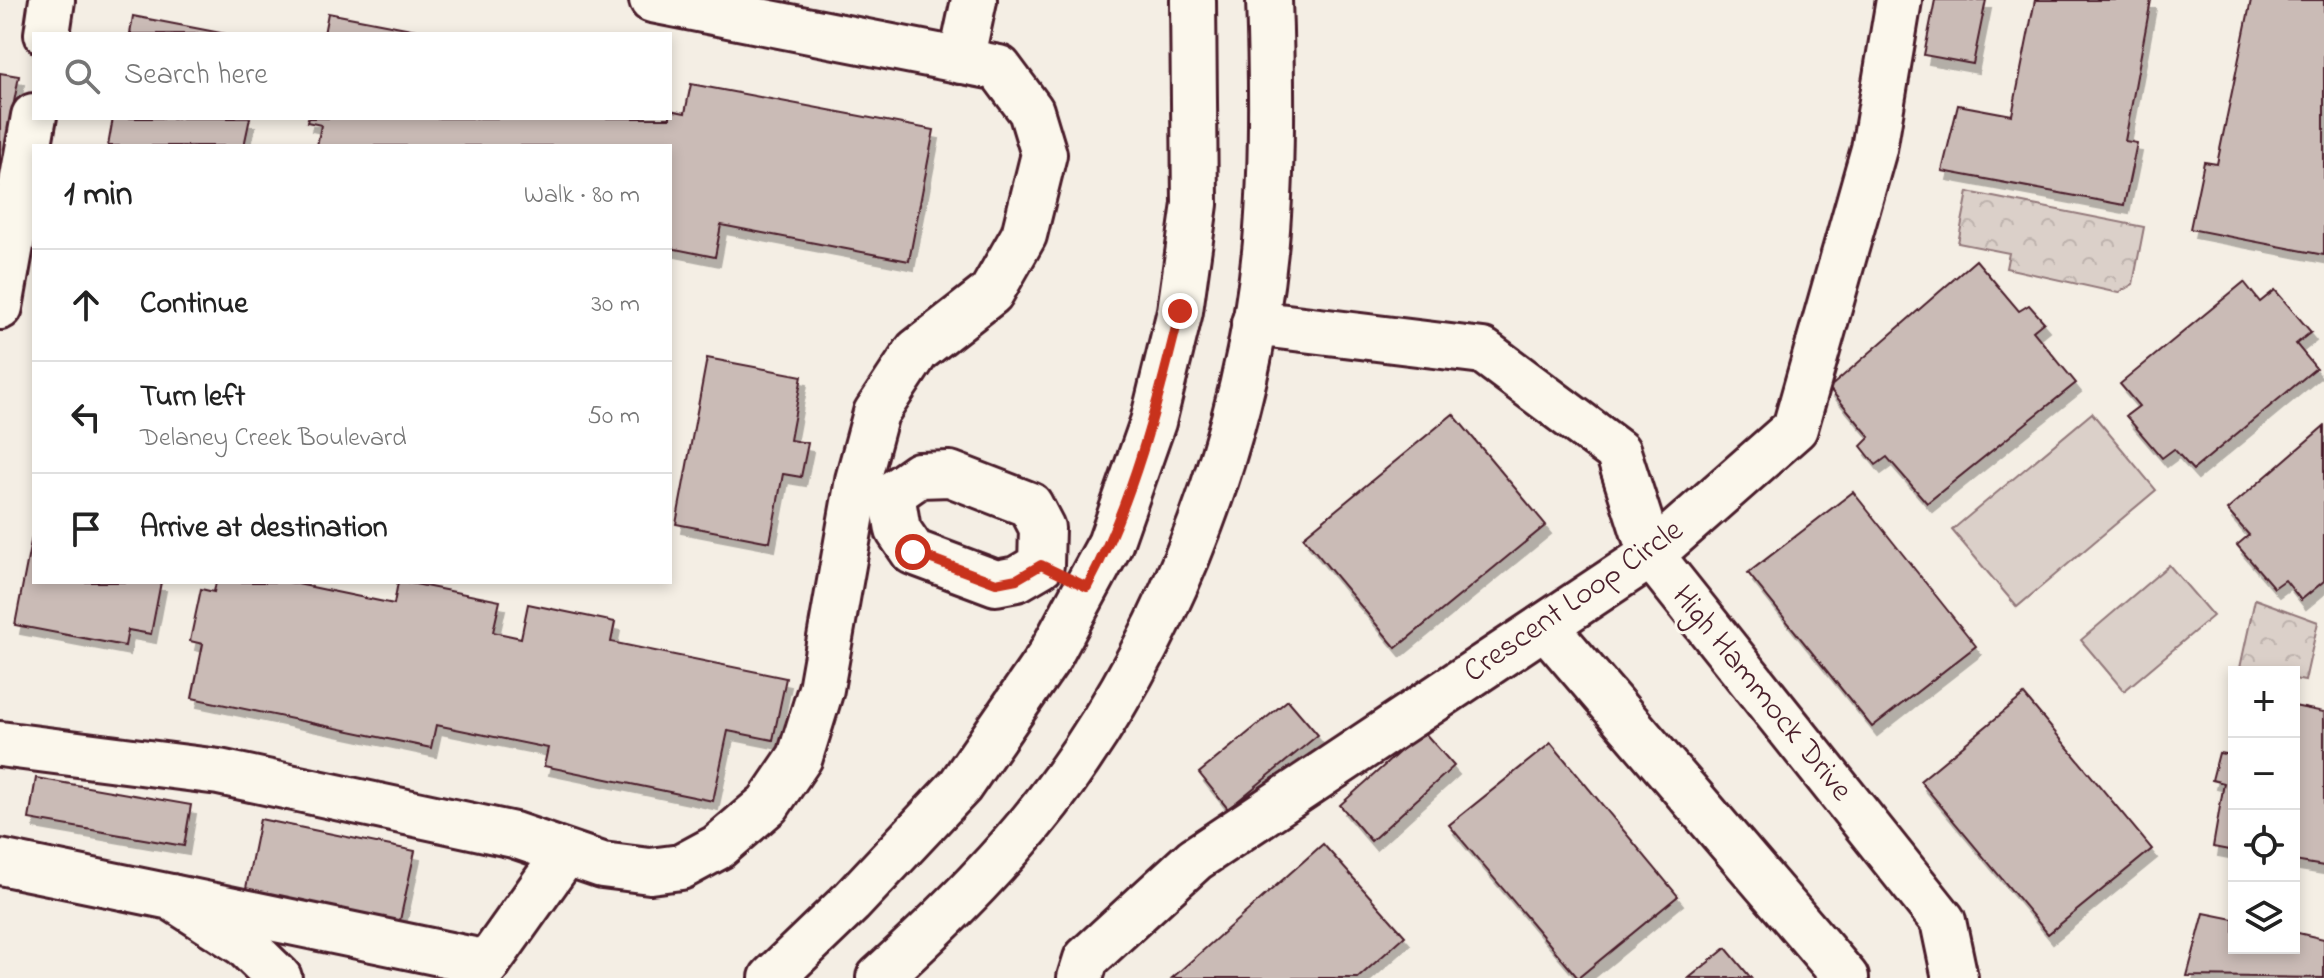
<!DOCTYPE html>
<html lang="en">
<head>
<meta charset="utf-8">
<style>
	:root { --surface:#fff; --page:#f2f2f2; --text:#222; --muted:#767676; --line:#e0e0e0 }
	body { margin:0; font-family:"Indie Flower",sans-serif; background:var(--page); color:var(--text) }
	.controls { position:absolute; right:24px; bottom:24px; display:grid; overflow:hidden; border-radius:0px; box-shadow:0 4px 12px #0003 }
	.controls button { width:72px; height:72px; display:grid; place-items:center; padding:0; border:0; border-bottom:2px solid var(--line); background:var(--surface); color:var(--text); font:40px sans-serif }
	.stop { position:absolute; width:24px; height:24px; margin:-18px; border:6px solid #c8321e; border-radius:50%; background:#fff }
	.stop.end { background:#c8321e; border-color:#fff; box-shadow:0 2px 8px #0008 }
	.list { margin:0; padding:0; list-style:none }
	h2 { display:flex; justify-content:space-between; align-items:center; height:104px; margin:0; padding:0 32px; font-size:34px }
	h2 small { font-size:26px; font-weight:400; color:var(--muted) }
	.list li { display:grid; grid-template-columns:52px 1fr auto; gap:24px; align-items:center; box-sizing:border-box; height:112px; padding:0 32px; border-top:2px solid var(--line) }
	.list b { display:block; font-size:30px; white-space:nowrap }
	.list p { margin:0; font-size:26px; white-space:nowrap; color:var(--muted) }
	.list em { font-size:26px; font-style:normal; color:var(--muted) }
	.icon { flex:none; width:44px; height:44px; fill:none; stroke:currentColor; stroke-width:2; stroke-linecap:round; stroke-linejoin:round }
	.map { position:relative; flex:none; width:2324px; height:978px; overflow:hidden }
	.search { position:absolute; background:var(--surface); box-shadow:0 4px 12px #0003; left:32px; top:32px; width:640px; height:88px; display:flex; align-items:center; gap:20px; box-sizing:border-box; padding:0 28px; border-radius:0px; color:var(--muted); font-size:30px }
	.panel { position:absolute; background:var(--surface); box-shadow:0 4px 12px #0003; left:32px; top:144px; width:640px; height:440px; border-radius:0px }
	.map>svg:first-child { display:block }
</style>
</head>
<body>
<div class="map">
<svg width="2324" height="978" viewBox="0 0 2324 978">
	<defs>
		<pattern id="park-crowns" width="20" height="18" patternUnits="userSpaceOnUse" patternTransform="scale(2)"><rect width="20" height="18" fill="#dbd0c9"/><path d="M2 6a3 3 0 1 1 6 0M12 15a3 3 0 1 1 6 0" fill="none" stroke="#bdb2ad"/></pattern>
		<filter id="shadow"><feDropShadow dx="5" dy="9" stdDeviation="0" flood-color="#0004"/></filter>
	</defs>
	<rect width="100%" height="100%" fill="#f4eee4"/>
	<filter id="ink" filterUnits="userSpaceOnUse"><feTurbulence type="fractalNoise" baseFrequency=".0125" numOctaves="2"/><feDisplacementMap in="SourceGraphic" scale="16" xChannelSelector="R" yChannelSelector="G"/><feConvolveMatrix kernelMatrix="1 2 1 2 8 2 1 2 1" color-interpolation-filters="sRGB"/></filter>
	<g filter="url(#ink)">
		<g fill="#dbd0c9" stroke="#92787a" stroke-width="2">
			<polygon points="2092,413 2156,490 2017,607 1952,530"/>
			<polygon points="2169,565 2213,616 2124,691 2081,640"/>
		</g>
		<g fill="url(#park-crowns)" stroke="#92787a" stroke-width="2">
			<polygon points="1968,192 2144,227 2133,284 2118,293 2006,268 2009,253 1958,243"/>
			<polygon points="2255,599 2318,622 2305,681 2294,679 2294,672 2240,668"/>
		</g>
		<g fill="#cabbb6" stroke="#4a1f2b" stroke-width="2" filter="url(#shadow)">
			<polygon points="1935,0 1986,0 1973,64 1924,55"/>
			<polygon points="2035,0 2151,0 2125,141 2137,143 2124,205 1942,171 1958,105 2012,115"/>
			<polygon points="2251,0 2324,0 2324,255 2190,229 2204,162 2217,164"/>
			<polygon points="328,13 437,34 324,34"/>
			<polygon points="133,16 226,34 130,34"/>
			<polygon points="0,73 19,76 0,175"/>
			<polygon points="691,84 934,130 909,261 721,225 715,257 670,248 670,146 317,146 321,125 307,122 308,118 670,118 670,110 685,113"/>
			<polygon points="113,118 250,118 244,146 108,146"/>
			<polygon points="1976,260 2019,311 2029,305 2044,322 2033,331 2076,383 1927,503 1887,457 1876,465 1861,446 1870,437 1829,388"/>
			<polygon points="2244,282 2260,302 2275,290 2311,332 2296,344 2316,368 2193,470 2174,449 2162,458 2126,416 2139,406 2120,384"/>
			<polygon points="707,358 802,376 790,440 808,443 801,477 783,474 770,542 676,524"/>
			<polygon points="1453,414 1546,525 1396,648 1303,537"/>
			<polygon points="2324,426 2324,581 2301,600 2285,580 2274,588 2237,545 2249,535 2227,510"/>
			<polygon points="1853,492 1976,646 1872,727 1748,573"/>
			<polygon points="34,526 34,582 161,582 151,634 128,630 125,646 15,625"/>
			<polygon points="216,582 288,582 394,604 398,582 405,582 500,601 493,632 521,638 528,604 615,622 611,642 786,678 773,740 728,731 713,801 544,766 548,748 436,725 431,748 192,698 203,644 190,641 201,589 214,592"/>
			<polygon points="2024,695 2152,849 2048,934 1920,781"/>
			<polygon points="1288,700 1318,735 1228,809 1199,773"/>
			<polygon points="2294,706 2324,712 2324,866 2294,861"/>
			<polygon points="1423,731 1454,766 1371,841 1340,805"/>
			<polygon points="2234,741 2234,851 2213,847 2224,783 2212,780 2219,753 2231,755"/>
			<polygon points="1551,743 1678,896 1578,978 1449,825"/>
			<polygon points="36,778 191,805 184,846 29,819"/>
			<polygon points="260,819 415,851 399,925 245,893"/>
			<polygon points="1323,844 1405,936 1358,978 1172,978"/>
			<polygon points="2204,913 2234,919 2234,948 2294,948 2294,932 2324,939 2324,978 2187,976"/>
			<polygon points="1726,948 1751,978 1689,978"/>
		</g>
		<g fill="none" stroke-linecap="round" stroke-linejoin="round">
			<g stroke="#4a1f2b" stroke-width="50">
				<g id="minor">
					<polyline points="47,34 52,0"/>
					<polyline points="961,61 974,0"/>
					<polyline points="0,307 34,116"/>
					<polyline points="1254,323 1483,351 1618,452 1651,555 1943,921 1955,978"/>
					<polygon points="950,474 1030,505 1042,528 1041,565 1017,579 996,583 913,552 898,530 892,494 919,475"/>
					<polyline points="1545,626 1846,978"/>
					<polyline points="0,744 219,772 514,835 602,865 650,871 681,867 718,847 768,804 800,757 821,689 858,480 876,413 917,351 991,293 1024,235 1044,154 1031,111 999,68 652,0"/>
					<polyline points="0,862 171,897 244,944 279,978"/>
					<polyline points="171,897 488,963"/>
					<polyline points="477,978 565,854"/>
					<polyline points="772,978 851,902 960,786 1049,657 1110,544 1153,422 1180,311 1195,204 1193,0"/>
					<path d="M879,978C945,918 1012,852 1064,780C1176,624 1248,432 1266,242C1273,161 1272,81 1269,0"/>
					<polyline points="1080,978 1086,959 1195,859 1651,555 1795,428 1874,149 1899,0"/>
				</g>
			</g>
			<use href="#minor" stroke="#fbf7ec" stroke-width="44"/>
		</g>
	</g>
	<g fill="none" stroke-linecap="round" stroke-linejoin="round" filter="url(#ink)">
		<path stroke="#c8321e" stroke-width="10" d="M913,552L996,583L1017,579L1041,565L1087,587C1133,501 1157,406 1180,311"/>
	</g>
	<g text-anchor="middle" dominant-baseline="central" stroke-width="6" stroke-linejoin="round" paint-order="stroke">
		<g font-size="32" fill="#4a1f2b" stroke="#fbf7ec">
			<text transform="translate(1574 602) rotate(-35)">Crescent Loop Circle</text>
			<text transform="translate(1761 694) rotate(51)">High Hammock Drive</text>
		</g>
	</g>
</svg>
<div class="controls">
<button>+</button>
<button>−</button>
<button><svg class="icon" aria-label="locate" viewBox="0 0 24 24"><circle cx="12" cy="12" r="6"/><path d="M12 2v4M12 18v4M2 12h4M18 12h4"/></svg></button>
<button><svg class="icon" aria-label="layers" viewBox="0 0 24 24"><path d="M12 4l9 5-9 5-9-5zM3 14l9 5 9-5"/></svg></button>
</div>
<div class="stop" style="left:913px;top:552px"></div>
<div class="stop end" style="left:1180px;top:311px"></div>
<div class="search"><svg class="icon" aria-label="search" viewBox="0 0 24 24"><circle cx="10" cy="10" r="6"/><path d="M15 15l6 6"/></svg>Search here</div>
<section class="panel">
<h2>1 min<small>Walk · 80 m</small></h2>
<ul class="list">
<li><svg class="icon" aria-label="ahead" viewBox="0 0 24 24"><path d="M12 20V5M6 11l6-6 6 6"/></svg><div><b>Continue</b></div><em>30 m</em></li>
<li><svg class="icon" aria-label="left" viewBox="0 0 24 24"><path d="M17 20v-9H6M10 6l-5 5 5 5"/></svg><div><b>Turn left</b><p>Delaney Creek Boulevard</p></div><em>50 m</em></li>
<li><svg class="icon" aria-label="arrive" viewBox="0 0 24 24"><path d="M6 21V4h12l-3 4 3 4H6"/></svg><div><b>Arrive at destination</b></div></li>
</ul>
</section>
</div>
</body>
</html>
